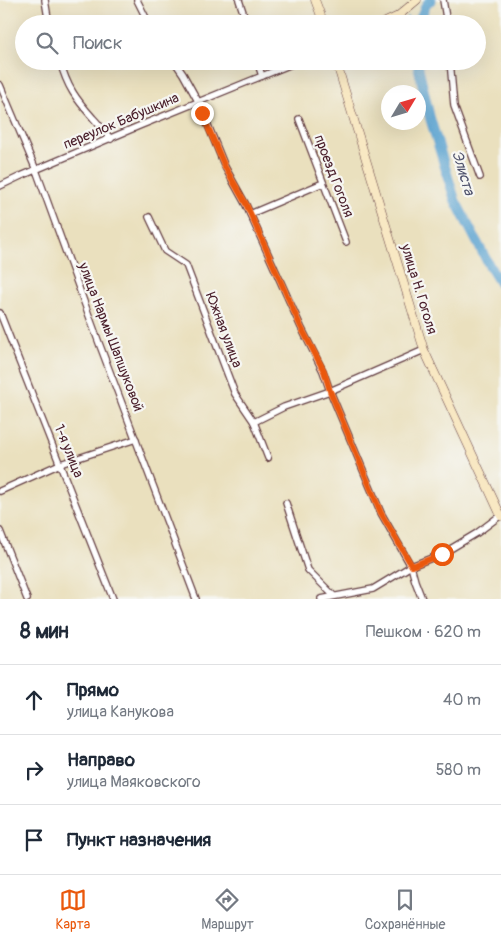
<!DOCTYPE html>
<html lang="ru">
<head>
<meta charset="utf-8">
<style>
	:root { --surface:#fff; --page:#f2f2f3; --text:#1f2937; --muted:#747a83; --line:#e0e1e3; --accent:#ea580c }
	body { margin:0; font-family:Pangolin,sans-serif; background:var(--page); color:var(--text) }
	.compass { position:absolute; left:381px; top:85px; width:45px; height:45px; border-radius:50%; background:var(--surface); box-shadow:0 5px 20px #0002; rotate:52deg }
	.stop { position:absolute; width:15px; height:15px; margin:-11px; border:4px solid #ea580c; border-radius:50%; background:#fff }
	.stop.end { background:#ea580c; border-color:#fff; box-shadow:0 1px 5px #0008 }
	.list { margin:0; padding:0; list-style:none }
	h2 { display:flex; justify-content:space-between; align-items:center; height:65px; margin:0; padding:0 20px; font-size:21px }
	h2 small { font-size:16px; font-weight:400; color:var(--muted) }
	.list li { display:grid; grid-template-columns:32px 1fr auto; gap:15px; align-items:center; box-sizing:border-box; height:70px; padding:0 20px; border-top:1px solid var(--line) }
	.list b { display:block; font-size:19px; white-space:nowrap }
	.list p { margin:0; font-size:16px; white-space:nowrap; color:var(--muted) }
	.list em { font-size:16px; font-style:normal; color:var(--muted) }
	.icon { flex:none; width:28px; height:28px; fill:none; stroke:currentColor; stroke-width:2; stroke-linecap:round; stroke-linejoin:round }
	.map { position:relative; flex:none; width:501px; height:599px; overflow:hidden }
	.search { position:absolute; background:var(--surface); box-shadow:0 5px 20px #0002; left:15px; right:15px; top:15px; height:55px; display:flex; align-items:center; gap:12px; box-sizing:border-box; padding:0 18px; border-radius:28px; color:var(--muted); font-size:19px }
	.sheet { height:275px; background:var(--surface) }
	nav { display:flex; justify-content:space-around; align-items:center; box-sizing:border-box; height:70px; border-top:1px solid var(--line); background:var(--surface); font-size:14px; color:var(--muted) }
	nav a { display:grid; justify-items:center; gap:2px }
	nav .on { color:var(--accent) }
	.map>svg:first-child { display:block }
</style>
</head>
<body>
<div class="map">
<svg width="501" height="599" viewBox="0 0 501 599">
	<rect width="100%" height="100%" fill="#f6f6f2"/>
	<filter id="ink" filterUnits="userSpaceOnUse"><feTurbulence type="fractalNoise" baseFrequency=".02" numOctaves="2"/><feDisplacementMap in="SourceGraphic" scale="10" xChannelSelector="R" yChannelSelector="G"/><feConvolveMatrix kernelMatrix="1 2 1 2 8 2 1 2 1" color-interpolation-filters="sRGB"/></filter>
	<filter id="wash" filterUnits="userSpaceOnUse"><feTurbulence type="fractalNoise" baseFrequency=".0096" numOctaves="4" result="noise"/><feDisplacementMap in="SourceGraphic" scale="20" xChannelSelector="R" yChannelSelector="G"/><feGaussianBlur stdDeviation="1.12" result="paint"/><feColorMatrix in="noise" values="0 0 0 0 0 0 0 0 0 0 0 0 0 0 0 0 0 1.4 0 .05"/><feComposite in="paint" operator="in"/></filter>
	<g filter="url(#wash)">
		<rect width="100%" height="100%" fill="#eae0be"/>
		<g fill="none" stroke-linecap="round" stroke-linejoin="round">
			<polyline stroke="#59a1cf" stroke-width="2" points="407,17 412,24"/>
			<g stroke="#59a1cf" stroke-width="10">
				<polyline points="418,24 426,5 431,0"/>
				<polyline points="417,61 430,118 455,200 489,265 501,285"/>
			</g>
		</g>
	</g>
	<g filter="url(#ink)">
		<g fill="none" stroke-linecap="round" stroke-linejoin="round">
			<g stroke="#623c41" stroke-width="8">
				<g id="street">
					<polyline points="45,0 49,24"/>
					<polyline points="137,0 149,24"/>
					<polyline points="239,0 247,24"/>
					<polyline points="443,0 447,24"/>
					<path d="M60,61C67,87 76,99 93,118C100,125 104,132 111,139"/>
					<polyline points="174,61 183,74 199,103 225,167 246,205 301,327 323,371 330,391 381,513 411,566 415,581 422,599"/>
					<polyline points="257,61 262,76"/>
					<polyline points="450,61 454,106 480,177"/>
					<polyline points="0,85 36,170 99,343 196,599"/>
					<polyline points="299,119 346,242"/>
					<polyline points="0,186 21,176 139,126 299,61"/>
					<polyline points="250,214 323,183"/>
					<polyline points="149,217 165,251 186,265 235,394 254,422 268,458"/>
					<polyline points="0,313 113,599"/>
					<polyline points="254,422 284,407 330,391 424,350"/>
					<polyline points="0,491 60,464 136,439"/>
					<polyline points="286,503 308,570 334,596"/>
					<polyline points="0,531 27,599"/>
					<polyline points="321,599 373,589 411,566 442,554 477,533 501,515"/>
				</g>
			</g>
			<g stroke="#623c41" stroke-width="9">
				<g id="secondary">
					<polyline points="315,0 324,24"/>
					<polyline points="381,24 398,16 417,0"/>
					<polyline points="336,61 424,350 501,516"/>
				</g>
			</g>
			<use href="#street" stroke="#fff" stroke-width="5.5"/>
			<use href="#secondary" stroke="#f8e8c3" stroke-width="8"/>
		</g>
	</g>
	<g fill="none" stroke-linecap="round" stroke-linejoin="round" filter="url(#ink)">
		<polyline stroke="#ea580c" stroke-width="6" points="202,113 225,167 246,204 301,327 324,371 330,391 381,513 412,566 442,554"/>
	</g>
	<g text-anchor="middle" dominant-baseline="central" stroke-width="4.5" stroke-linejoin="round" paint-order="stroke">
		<g font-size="14" fill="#4a1f2b" stroke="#f6f6f2">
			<text transform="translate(121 121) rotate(-23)">переулок Бабушкина</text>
			<text transform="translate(334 176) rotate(69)">проезд Гоголя</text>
			<text transform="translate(419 289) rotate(73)">улица Н. Гоголя</text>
			<text transform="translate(224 330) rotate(69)">Южная улица</text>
			<text transform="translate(111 337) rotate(69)">улица Нармы Шапшуковой</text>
			<text transform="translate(69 451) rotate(68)">1-я улица</text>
		</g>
		<g font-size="15" font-style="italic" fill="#50536d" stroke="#f6f6f2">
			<text transform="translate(463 173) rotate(73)">Элиста</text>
		</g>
	</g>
</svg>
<svg class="compass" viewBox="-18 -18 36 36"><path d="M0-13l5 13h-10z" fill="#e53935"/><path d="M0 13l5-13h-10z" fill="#747a83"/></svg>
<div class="stop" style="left:442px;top:554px"></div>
<div class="stop end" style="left:202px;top:113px"></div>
<div class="search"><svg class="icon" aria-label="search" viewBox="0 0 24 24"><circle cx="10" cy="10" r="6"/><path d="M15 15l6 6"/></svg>Поиск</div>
</div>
<section class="sheet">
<h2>8 мин<small>Пешком · 620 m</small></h2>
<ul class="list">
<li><svg class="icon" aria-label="ahead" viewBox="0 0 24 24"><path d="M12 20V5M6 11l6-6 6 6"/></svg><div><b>Прямо</b><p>улица Канукова</p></div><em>40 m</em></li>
<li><svg class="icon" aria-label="right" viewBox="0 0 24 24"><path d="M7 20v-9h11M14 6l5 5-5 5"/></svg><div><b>Направо</b><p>улица Маяковского</p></div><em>580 m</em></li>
<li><svg class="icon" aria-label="arrive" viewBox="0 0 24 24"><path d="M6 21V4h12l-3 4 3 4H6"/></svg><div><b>Пункт назначения</b></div></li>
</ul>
</section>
<nav>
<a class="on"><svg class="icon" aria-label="map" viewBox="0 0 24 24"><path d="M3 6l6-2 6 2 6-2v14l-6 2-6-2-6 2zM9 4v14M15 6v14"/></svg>Карта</a>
<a><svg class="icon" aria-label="directions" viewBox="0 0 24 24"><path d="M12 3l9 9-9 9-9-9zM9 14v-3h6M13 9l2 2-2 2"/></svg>Маршрут</a>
<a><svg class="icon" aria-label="saved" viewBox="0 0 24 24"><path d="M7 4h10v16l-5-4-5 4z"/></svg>Сохранённые</a>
</nav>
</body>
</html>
